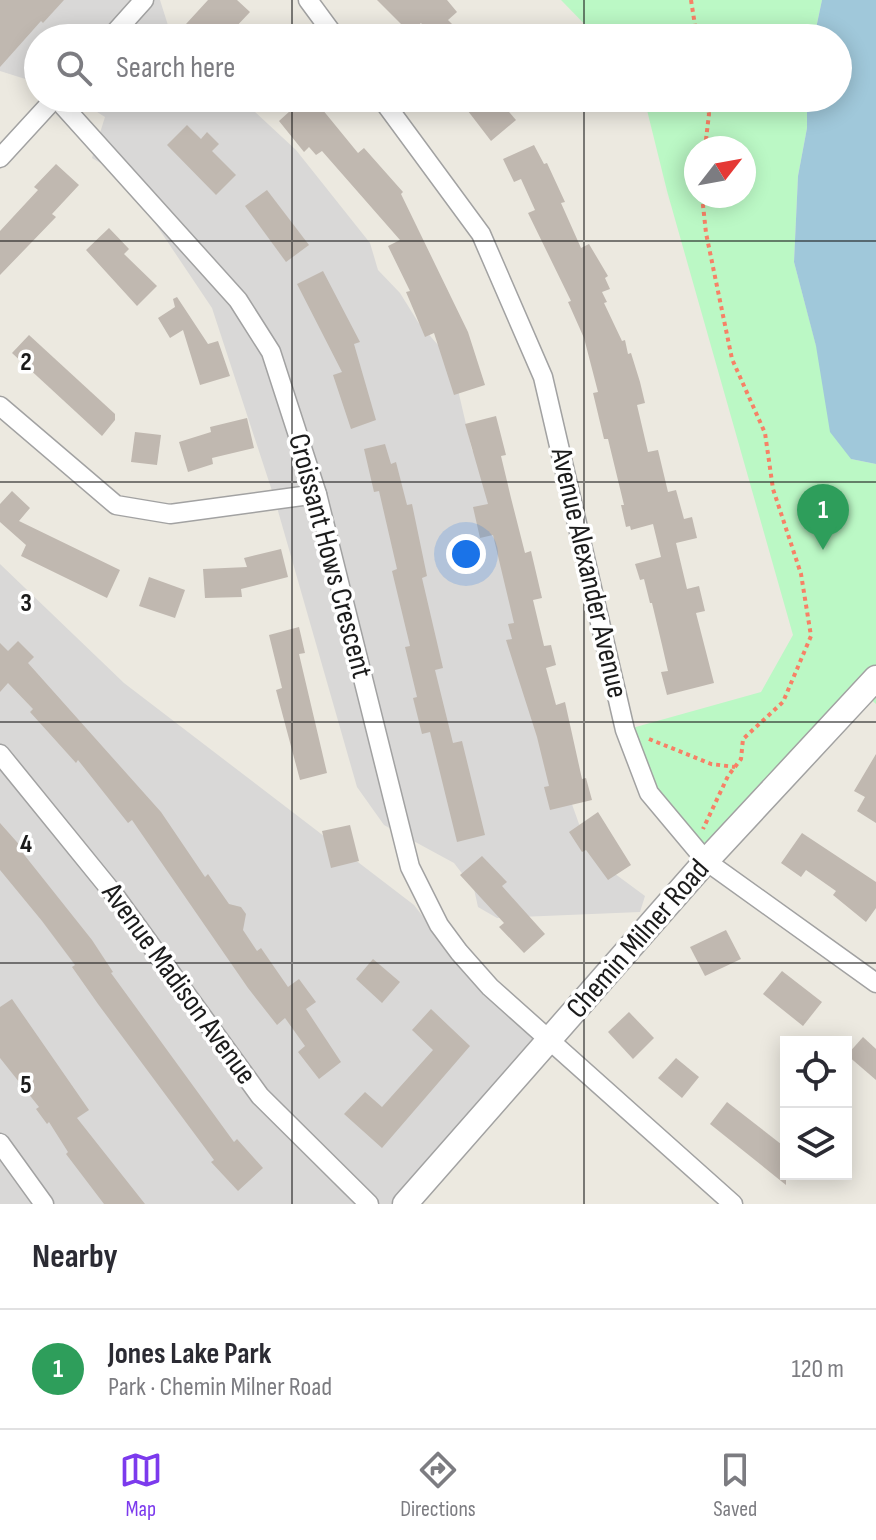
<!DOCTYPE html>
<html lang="en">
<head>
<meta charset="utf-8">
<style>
	:root { --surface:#fff; --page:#f7f7f7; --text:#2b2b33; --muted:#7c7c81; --line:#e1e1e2; --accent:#7c3aed }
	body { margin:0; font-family:"Sofia Sans Condensed",sans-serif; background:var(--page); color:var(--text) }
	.controls { position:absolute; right:24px; bottom:24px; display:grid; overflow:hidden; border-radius:0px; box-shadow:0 4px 20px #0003 }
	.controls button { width:72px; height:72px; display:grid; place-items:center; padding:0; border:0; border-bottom:2px solid var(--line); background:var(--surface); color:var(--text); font:40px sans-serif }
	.compass { position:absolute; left:684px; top:136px; width:72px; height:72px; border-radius:50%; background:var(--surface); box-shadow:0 4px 20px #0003; rotate:59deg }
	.you { position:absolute; left:466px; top:554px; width:28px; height:28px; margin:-20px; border:6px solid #fff; border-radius:50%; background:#1a73e8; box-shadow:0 0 0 12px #1a73e833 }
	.badge { display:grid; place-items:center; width:52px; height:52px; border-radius:50%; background:var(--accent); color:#fff; font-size:26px; font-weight:700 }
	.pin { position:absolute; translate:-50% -66px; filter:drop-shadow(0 2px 4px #0008) }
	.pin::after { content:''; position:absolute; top:42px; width:28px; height:24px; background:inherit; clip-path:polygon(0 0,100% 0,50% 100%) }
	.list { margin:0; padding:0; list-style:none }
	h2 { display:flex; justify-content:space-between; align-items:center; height:104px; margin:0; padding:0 32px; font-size:34px }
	h2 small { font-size:26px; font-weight:400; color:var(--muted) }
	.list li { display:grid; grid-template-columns:52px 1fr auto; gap:24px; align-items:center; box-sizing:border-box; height:120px; padding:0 32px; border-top:2px solid var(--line) }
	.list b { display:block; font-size:30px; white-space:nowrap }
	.list p { margin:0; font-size:26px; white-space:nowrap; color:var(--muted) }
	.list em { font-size:26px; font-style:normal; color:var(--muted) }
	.icon { flex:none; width:44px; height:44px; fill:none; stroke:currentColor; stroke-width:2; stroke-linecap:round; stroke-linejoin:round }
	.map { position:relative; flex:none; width:876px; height:1204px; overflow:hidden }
	.search { position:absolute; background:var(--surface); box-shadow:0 4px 20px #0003; left:24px; right:24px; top:24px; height:88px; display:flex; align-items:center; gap:20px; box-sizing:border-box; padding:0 28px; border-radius:44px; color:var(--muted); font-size:30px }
	.sheet { height:224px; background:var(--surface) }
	nav { display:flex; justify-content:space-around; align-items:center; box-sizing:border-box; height:112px; border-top:2px solid var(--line); background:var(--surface); font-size:22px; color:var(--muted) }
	nav a { display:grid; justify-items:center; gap:4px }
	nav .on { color:var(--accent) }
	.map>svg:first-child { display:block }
</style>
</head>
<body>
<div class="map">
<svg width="876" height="1204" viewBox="0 0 876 1204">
	<rect width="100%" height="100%" fill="#ece9e0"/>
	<g fill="#d9d8d7">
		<polygon points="42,0 160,0 172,38 38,38 38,83 0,71 0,62"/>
		<polygon points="75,98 240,98 296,150 370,243 378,270 400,293 418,322 451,360 472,450 485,461 557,762 579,824 603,865 645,896 640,912 497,918 478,907 474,889 454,863 384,825 357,787 274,497 212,308 124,177 92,158 105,117"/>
		<polygon points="0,564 124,683 414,905 461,966 548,1043 393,1204 0,1204"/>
	</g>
	<g fill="#bbf8c5" fill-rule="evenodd">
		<polygon points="561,0 822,0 814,38 598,38"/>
		<path d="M644,98H807V128L798,176L794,262L816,345L851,459L876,464V704L863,692L706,861L649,793L625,730L761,692L793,635L667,191ZM696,148H744V196H696Z"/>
	</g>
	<polygon fill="#a0c8da" points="822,0 876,0 876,464 851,459 830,432 816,346 794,262 798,176 807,128 807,98 838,98 838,38 814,38"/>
	<g fill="#c0b8b0">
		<polygon points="0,0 64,0 43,23 41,21 0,67"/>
		<polygon points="208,0 237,0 250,12 233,30 230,27 220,38 181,38 190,28 186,24"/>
		<polygon points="377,0 447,0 457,12 448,20 452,24 433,38 421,23 410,33"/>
		<polygon points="278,98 313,98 358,153 364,148 403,192 401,194 468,332 485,385 454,395 434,333 425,337 406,292 410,291 388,246 400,240 322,151 316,155 309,147 304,152 279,121 290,111"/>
		<polygon points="458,98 497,98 516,120 491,141"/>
		<polygon points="187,125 201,139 207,132 219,144 212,151 236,175 216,195 167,145"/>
		<polygon points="534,145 544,164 547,163 565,202 561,203 581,248 589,244 608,276 605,278 610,289 602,292 607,302 604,303 622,341 625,340 628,354 631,353 640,382 645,403 637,405 648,452 658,450 668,492 676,490 684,519 692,517 697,538 676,543 687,589 699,586 705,611 696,613 714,683 667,695 661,672 668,671 662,645 652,603 650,603 644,579 640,580 635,564 661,557 653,524 631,530 630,526 626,527 621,505 624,505 608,439 604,439 593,393 598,392 584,338 568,302 571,301 528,213 535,210 521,179 514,182 503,159"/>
		<polygon points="56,164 79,185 52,214 56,217 0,275 0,231 38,190 34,187"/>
		<polygon points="267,190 309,245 286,262 245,206"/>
		<polygon points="109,228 129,249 124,254 157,286 137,306 86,250"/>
		<polygon points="323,271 360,342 354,344 376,420 351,429 333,375 342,372 297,284"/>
		<polygon points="177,297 208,344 218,341 230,376 200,385 183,330 170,338 158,318 175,307 173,299"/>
		<polygon points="29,335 115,414 115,420 102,436 12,353"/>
		<polygon points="496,416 506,455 501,456 511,498 525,553 531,551 542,598 533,600 544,646 551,645 556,665 546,668 556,705 565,702 582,779 586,778 592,800 550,810 544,787 549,786 537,737 506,640 512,639 508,624 514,623 493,535 480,538 473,507 488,504 465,424"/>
		<polygon points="247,418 254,448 212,458 213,464 188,472 179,442 211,432 210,427"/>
		<polygon points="135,432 161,435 157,465 131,462"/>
		<polygon points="385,444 391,464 396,462 407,505 412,504 427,576 422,578 443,668 435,670 453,743 462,741 485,835 457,842 430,732 422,734 413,698 417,697 405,647 410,646 392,571 397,569 379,491 374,492 364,449"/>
		<polygon points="12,491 30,508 19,521 120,570 107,598 21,556 26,545 0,522 0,504"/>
		<polygon points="281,549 288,577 241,589 242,597 205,598 203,569 247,567 244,558"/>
		<polygon points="149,577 185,590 175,618 139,606"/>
		<polygon points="299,627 305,653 299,654 327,773 300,780 276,690 282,688 269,635"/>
		<polygon points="18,641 34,657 28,663 161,812 205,877 208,874 229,904 241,907 246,914 243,930 257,951 261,948 288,987 299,979 316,1002 306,1009 341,1062 319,1079 298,1052 305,1046 285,1018 277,1025 248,988 132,820 128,823 78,760 76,763 30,712 33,709 8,683 0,692 0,643 8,651"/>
		<polygon points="876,754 876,823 857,811 865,797 854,791"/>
		<polygon points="598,812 631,865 608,880 586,850 582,852 569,832"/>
		<polygon points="0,823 24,850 22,852 92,940 113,972 111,973 234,1142 237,1139 263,1168 238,1191 211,1162 214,1160 98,1004 72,967 75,965 42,921 0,870"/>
		<polygon points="350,825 359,861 331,868 322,831"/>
		<polygon points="802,833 876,882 876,908 866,922 833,895 836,891 806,870 801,877 781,863"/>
		<polygon points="482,856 507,882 502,886 545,934 524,953 499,927 504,923 460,875"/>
		<polygon points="726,930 741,959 705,976 690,947"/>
		<polygon points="373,959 400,982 382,1003 356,979"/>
		<polygon points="782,971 822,1002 803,1026 763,994"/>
		<polygon points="12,999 89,1110 77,1118 145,1204 104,1204 66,1154 68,1152 49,1122 47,1124 36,1109 39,1107 0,1058 0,1007"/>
		<polygon points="431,1009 470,1046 382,1148 344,1114 365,1092 382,1107 433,1050 412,1030"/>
		<polygon points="629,1012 654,1038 633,1059 608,1032"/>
		<polygon points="863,1037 876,1049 876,1080 847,1055"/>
		<polygon points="676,1058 699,1077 682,1098 658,1078"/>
		<polygon points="727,1102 786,1148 786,1185 710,1124"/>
	</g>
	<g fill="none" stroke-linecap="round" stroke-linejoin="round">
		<g stroke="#a2a2a2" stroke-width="21">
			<g id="minor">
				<polyline points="308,0 336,38"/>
				<polyline points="110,38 144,0"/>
				<polyline points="56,98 238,300 271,352 317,494 410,867 439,925 459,952 490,987 733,1204"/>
				<polyline points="381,98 481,234 543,377 625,730 649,793 706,861 876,983"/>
				<polyline points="0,158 55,98"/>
				<polyline points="0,406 116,505 170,514 317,494"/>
				<polyline points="0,754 113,893 260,1096 369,1204"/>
				<polyline points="0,1143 44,1204"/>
			</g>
		</g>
		<g stroke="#a2a2a2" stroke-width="27">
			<polyline id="tertiary" points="405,1204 706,861 876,678"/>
		</g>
		<g stroke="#f78166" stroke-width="4" stroke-dasharray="4 4" stroke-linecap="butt">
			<polyline points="691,0 697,38"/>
			<polyline points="705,148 709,114 706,98"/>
			<polyline points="702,196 706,233 732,359 765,433 773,489 801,574 811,636 783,702 743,739 741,759 728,776 703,829"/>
			<polyline points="649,739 711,764 735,767"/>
		</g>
		<use href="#minor" stroke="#fff" stroke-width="18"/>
		<use href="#tertiary" stroke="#fff" stroke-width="24"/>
	</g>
	<path fill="none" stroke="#1b1b1b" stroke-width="2" stroke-opacity="0.55" d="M292,0V38M584,0V38M292,98V1204M584,98V1204M0,241H876M0,482H876M0,722H876M0,963H876"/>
	<g text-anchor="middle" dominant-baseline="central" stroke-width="7" stroke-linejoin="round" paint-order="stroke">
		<g font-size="30" fill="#1b1b1b" stroke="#fff">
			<text transform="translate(330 556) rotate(75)">Croissant Hows Crescent</text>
			<text transform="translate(589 573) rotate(77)">Avenue Alexander Avenue</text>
			<text transform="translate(638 939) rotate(-49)">Chemin Milner Road</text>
			<text transform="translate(179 984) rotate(54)">Avenue Madison Avenue</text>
		</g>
	</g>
	<g font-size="26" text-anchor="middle" font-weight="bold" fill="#1b1b1b" stroke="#fff" stroke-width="7" stroke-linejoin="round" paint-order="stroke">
		<text x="26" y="370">2</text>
		<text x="26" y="611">3</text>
		<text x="26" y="852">4</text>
		<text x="26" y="1093">5</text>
	</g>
</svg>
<div class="controls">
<button><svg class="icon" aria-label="locate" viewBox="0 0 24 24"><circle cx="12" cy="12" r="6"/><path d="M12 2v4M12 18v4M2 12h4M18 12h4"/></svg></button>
<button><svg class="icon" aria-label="layers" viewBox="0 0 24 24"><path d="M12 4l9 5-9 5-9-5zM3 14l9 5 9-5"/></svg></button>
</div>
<svg class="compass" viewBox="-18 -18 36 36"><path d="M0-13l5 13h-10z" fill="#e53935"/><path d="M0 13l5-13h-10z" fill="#7c7c81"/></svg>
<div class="you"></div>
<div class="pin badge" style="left:823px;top:550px;background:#2e9e5b">1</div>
<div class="search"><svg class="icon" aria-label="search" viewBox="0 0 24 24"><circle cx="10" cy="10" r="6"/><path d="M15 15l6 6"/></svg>Search here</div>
</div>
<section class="sheet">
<h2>Nearby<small></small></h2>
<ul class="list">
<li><span class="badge" style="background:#2e9e5b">1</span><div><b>Jones Lake Park</b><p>Park · Chemin Milner Road</p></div><em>120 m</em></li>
</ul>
</section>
<nav>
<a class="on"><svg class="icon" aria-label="map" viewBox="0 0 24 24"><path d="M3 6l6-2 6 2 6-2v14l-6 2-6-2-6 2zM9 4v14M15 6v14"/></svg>Map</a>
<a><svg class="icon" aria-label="directions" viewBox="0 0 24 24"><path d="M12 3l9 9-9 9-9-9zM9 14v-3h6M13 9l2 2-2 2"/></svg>Directions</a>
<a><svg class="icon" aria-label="saved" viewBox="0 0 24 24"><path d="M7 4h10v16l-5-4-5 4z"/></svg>Saved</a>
</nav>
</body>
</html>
